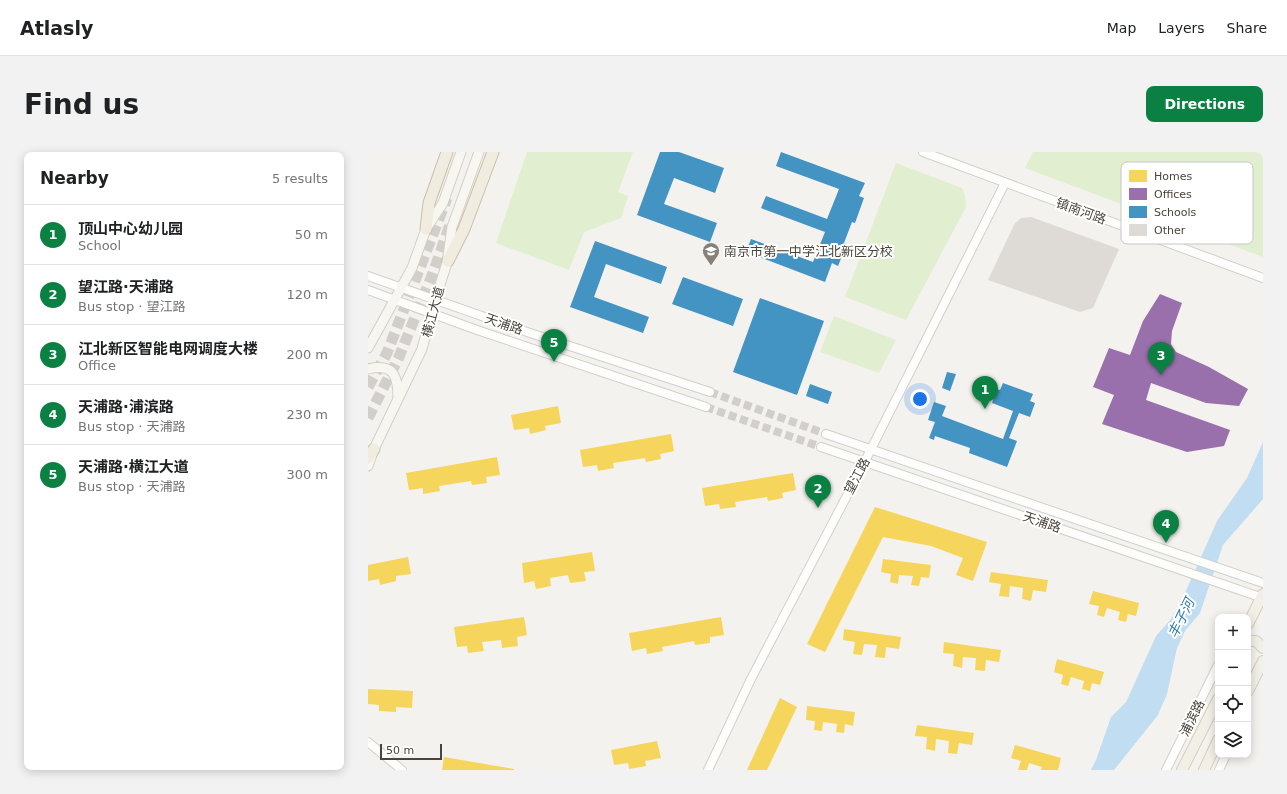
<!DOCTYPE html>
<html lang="en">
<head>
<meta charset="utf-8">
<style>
	:root { --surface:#fff; --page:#f2f2f2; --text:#202124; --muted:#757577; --line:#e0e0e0; --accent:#0b8043 }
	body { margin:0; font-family:"DejaVu Sans","Noto Sans SC",sans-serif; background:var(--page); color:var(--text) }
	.controls { position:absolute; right:12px; bottom:12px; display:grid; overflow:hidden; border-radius:8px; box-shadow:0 2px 10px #0003 }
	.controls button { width:36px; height:36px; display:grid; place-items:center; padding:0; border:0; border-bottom:1px solid var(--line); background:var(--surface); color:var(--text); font:20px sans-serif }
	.scale { position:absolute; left:12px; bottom:10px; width:62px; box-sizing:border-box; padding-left:4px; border:2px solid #4b4439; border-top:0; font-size:11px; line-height:14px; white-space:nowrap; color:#4b4439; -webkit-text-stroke:3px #fff; paint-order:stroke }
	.you { position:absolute; left:552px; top:247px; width:14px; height:14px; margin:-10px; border:3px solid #fff; border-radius:50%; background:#1a73e8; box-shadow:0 0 0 6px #1a73e833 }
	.badge { display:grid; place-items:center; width:26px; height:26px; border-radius:50%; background:var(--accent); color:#fff; font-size:13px; font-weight:700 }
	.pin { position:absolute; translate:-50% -33px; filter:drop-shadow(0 1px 2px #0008) }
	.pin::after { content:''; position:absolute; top:21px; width:14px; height:12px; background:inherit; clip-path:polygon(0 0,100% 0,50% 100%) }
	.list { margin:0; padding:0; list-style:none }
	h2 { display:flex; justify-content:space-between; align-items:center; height:52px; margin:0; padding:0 16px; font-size:17px }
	h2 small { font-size:13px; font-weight:400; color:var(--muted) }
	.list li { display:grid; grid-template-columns:26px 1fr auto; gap:12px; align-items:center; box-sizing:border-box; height:60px; padding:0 16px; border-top:1px solid var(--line) }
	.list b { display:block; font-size:15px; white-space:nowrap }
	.list p { margin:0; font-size:13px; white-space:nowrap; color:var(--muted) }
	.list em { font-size:13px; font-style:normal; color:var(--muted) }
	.icon { flex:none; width:22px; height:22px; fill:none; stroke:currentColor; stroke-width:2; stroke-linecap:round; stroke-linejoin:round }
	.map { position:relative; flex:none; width:895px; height:618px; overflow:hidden; border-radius:8px }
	header { display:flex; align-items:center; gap:24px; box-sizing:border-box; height:56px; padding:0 20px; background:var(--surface); border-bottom:1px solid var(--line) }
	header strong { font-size:19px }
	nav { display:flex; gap:22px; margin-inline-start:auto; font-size:14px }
	.intro { display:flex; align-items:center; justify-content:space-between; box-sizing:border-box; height:96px; padding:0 24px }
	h1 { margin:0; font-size:28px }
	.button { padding:10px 18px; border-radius:8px; background:var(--accent); color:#fff; font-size:14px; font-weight:700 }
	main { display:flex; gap:24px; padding:0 24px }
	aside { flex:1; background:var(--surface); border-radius:8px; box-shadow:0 2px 10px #0003 }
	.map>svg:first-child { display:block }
</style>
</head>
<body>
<header>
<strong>Atlasly</strong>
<nav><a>Map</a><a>Layers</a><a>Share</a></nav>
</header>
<div class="intro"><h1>Find us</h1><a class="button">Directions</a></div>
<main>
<aside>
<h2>Nearby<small>5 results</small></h2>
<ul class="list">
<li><span class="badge">1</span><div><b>顶山中心幼儿园</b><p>School</p></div><em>50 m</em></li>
<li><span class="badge">2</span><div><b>望江路·天浦路</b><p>Bus stop · 望江路</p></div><em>120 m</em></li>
<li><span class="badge">3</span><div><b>江北新区智能电网调度大楼</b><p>Office</p></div><em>200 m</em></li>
<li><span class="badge">4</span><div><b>天浦路·浦滨路</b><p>Bus stop · 天浦路</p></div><em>230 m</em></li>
<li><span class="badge">5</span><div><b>天浦路·横江大道</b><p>Bus stop · 天浦路</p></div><em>300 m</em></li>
</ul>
</aside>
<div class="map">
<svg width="895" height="618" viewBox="0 0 895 618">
	<rect width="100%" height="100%" fill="#f4f2ee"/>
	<g fill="#e1eecf">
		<polygon points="159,0 265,0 250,40 260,44 253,66 216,80 201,118 128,91"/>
		<polygon points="665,0 895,0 895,105 657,16"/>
		<polygon points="528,11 594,36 597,44 598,55 538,168 477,145"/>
		<polygon points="466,164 528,188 511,221 452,200"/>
	</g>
	<polygon fill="#c0ddf1" points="895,290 895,347 855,393 832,461 817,479 809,496 799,542 790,563 746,618 723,618 728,608 743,565 758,550 788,484 803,467 813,450 849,369 879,326"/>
	<g fill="#f6d55c">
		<polygon points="190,254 193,271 177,274 178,278 162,282 161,276 146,278 143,263"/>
		<polygon points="303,282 306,299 292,302 293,307 278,310 277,306 245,311 246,316 230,319 229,313 215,315 212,298"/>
		<polygon points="129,305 132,323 118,325 119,331 104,333 103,329 71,334 72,339 55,342 55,336 41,338 38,321"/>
		<polygon points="425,321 428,338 414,341 415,346 400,349 399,345 367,350 368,355 352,357 351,352 337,354 334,336"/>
		<polygon points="507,355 619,390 605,429 588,423 595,406 563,394 515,385 457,500 439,492"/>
		<polygon points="224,400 227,419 216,420 218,429 202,431 200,423 182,426 183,434 168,437 166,429 156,431 154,411"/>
		<polygon points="40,405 43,422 28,424 28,429 12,433 11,427 0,429 0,413"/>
		<polygon points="515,407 563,413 561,426 553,425 551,434 543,433 545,424 531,423 530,432 522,430 523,422 513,420"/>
		<polygon points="623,420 680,428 678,440 665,438 663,449 654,447 655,436 642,434 641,445 631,444 633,432 621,430"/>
		<polygon points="725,439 771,451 768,464 760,462 758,470 750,468 752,460 739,456 736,465 729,463 731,454 721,452"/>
		<polygon points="156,465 159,483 149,485 150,494 134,496 133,488 114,490 116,499 100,501 99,494 89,495 86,475"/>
		<polygon points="353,465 356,483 342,485 342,491 327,493 326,489 294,495 295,499 279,502 278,496 264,499 261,481"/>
		<polygon points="476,477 533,485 531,497 518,495 517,506 507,505 509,493 496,492 494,503 485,502 487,490 475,488"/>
		<polygon points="576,490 633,498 631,510 618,508 617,519 607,518 608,506 595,505 594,516 585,514 586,502 575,501"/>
		<polygon points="689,507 736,520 732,533 724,531 722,539 714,537 716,529 703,525 700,534 693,532 695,523 686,520"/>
		<polygon points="0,537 45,539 44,556 28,555 28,560 11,559 11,553 0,552"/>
		<polygon points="412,546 429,555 399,618 379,618"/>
		<polygon points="439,554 487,560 485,574 477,572 476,581 468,580 469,572 455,570 454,579 446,578 447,569 438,568"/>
		<polygon points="549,573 606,581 604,593 591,591 589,602 580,601 581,589 568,587 567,599 558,597 559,585 547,584"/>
		<polygon points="289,589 293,606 277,609 278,614 261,617 260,611 246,613 243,598"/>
		<polygon points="647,593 693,606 690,618 673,618 674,615 661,611 659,618 650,618 653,609 643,606"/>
		<polygon points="76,605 146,617 146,618 74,618"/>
	</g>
	<polygon fill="#9970ab" points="792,142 814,151 804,179 803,192 808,200 841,215 880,237 871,254 838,251 783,231 778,248 862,278 856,294 819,300 734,272 746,243 725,235 741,196 762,203 775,169"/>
	<g fill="#4393c3">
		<polygon points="292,0 311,0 356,16 347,41 306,26 296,52 349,71 342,90 269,63"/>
		<polygon points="413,0 497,31 491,44 496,46 487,71 484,70 476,91 479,92 470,114 464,111 457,130 378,100 383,87 445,110 457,80 393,56 398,44 459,67 471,37 408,14"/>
		<polygon points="227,89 299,115 293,132 238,112 226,145 281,165 275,181 202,155"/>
		<polygon points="315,125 375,147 365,174 304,152"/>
		<polygon points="392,146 456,169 429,243 365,220"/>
		<polygon points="579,220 588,222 582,239 574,236"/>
		<polygon points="635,231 665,242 662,249 667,251 662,265 651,261 641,286 649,289 639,315 601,301 602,296 567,284 566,288 561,286 567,270 560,268 566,250 578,254 574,264 635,287 645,259 624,251 629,237 632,238"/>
		<polygon points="442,232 464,240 460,252 438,244"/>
	</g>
	<polygon fill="#dedbd6" points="663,65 751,97 725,156 712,160 620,128 647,71 653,66"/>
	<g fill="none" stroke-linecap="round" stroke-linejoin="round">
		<g stroke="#d2cfca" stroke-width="8" stroke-dasharray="8 4" stroke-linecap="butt">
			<polyline points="342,240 458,282"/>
			<polyline points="338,255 453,295"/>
		</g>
		<g stroke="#d2cfca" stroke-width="11" stroke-dasharray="11 5.5" stroke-linecap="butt">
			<polyline points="0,235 19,201 79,46"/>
			<polyline points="0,266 31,205 65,121 83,70"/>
		</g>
		<g stroke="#d2d0cb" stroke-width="10">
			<g id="tertiary">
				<polyline points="555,0 895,126"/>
				<polyline points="0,124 162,181 342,240"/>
				<polyline points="0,138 109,178 338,255"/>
				<polyline points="458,282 895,431"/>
				<polyline points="453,295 895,446"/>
				<polyline points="0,590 34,618"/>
				<polyline points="340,618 383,527 496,311 637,31"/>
				<polyline points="798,618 850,513"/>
				<polyline points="851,618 858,603"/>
			</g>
		</g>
		<g stroke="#d3cfc5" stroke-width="11">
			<g id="secondary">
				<polyline points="0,196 44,116 58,77 75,51 93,0"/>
				<path d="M0,217C25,211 30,223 30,246"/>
				<polyline points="0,314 6,297 54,197 67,148 79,111 84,75 111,0"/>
			</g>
		</g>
		<g stroke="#d6cebb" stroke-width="12">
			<g id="primary">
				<polyline points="880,472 895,442"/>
				<polyline points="880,489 888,489 895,496"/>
				<polyline points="880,539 895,509"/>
				<polyline points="814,618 850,547"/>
				<polyline points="836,618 850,588"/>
			</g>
		</g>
		<g stroke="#ccbfa9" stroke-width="13">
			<g id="trunk">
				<polyline points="58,77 61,51 79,0"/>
				<polyline points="80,109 96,77 125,0"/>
				<polyline points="0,306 6,297"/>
			</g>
		</g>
		<use href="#tertiary" stroke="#fdfdfc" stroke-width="8"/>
		<use href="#secondary" stroke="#f7f6f1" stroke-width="9"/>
		<use href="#primary" stroke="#f2efe6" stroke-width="10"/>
		<use href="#trunk" stroke="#f0ece0" stroke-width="11"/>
	</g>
	<defs>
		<g id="school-pin" transform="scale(0.9)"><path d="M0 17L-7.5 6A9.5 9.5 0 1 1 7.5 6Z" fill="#868178" stroke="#fff"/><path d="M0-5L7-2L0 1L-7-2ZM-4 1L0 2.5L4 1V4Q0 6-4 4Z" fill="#fff"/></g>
	</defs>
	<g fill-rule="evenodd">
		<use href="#school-pin" x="343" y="99"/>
	</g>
	<g text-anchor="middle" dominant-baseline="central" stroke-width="4" stroke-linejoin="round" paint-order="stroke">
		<g font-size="13" fill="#4b4439" stroke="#fff">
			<text transform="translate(713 59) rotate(20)">镇南河路</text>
			<text transform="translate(65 160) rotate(-75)">横江大道</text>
			<text transform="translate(136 172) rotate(19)">天浦路</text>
			<text transform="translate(489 324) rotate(-62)">望江路</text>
			<text transform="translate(674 370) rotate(19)">天浦路</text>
			<text transform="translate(824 566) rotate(-64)">浦滨路</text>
		</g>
		<g font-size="13" fill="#4b4439" stroke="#fff" text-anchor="start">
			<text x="356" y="99">南京市第一中学江北新区分校</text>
		</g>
		<g font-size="14" font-style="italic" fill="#2e7ab2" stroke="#fff">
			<text transform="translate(813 466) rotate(-64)">丰子河</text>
		</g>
	</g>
	<rect x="753" y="10" width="132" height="82" rx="6" fill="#fff" stroke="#c9c7c4" stroke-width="1"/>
	<rect x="761" y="18" width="18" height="12" fill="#f6d55c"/>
	<rect x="761" y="36" width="18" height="12" fill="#9970ab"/>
	<rect x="761" y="54" width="18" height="12" fill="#4393c3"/>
	<rect x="761" y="72" width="18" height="12" fill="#dedbd6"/>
	<g font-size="11" fill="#4b4439">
		<text x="786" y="28">Homes</text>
		<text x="786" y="46">Offices</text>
		<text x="786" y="64">Schools</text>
		<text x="786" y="82">Other</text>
	</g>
</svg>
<div class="controls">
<button>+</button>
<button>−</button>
<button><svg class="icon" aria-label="locate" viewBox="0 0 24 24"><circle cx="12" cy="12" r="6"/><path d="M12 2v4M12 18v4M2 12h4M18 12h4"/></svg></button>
<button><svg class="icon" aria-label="layers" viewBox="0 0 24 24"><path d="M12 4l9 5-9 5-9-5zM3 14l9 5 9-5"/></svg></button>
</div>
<div class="scale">50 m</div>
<div class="you"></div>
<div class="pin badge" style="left:617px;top:257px">1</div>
<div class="pin badge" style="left:450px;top:356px">2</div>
<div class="pin badge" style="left:793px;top:223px">3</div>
<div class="pin badge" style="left:798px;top:391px">4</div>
<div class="pin badge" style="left:186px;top:210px">5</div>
</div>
</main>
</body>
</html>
